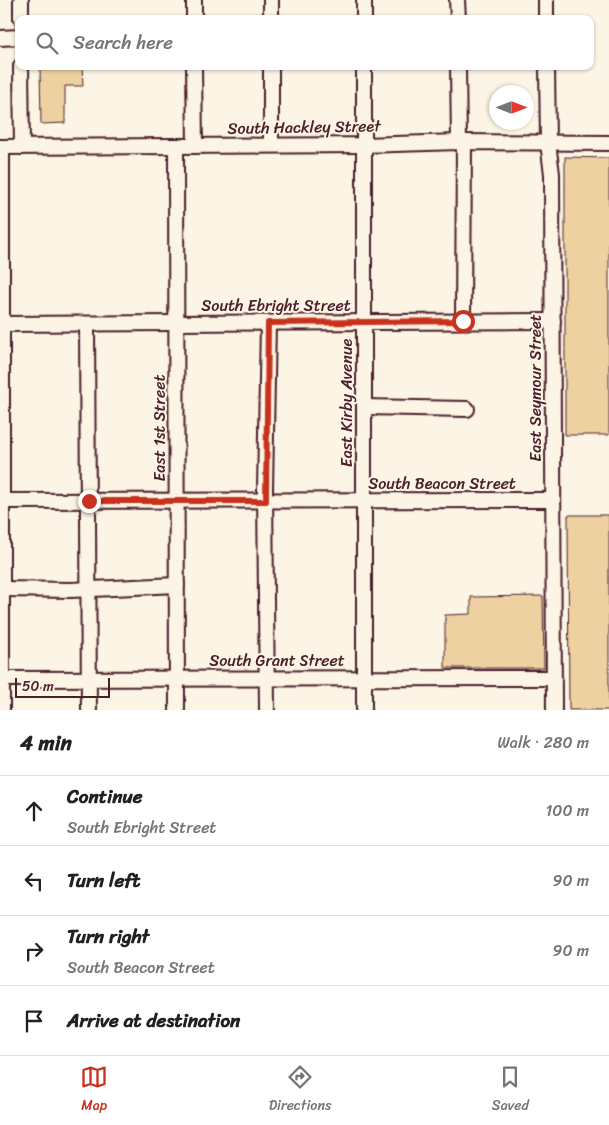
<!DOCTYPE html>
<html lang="en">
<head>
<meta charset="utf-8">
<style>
	:root { --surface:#fff; --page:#f2f2f2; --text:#202124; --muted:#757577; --line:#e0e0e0; --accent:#c8321e }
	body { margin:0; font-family:Sriracha,sans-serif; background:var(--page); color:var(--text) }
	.compass { position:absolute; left:489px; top:85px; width:45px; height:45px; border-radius:50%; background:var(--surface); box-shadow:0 1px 4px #0004; rotate:90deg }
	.scale { position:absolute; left:15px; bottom:12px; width:95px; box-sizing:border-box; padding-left:5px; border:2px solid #4a1f2b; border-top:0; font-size:14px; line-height:18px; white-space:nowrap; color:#4a1f2b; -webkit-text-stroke:4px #fcf5e5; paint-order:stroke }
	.stop { position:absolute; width:15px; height:15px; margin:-11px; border:4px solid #c8321e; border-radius:50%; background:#fff }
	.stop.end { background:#c8321e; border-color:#fff; box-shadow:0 1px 5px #0008 }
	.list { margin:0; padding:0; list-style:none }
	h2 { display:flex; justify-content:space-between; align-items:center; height:65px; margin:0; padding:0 20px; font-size:21px }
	h2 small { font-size:16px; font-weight:400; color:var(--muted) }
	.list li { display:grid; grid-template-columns:32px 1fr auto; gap:15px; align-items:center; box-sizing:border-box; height:70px; padding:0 20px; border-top:1px solid var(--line) }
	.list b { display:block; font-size:19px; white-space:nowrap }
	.list p { margin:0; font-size:16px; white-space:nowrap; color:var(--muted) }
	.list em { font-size:16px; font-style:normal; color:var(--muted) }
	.icon { flex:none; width:28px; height:28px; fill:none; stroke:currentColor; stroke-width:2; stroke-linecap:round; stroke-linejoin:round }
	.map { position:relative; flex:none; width:609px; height:710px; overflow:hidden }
	.search { position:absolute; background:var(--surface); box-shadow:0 1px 4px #0004; left:15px; right:15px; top:15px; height:55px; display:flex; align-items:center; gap:12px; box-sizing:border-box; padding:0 18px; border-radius:10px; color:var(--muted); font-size:19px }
	.sheet { height:345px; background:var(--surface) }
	nav { display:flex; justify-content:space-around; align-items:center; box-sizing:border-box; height:70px; border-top:1px solid var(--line); background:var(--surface); font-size:14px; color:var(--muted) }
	nav a { display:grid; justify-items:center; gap:2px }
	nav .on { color:var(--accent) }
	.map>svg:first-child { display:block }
</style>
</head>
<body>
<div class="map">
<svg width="609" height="710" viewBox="0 0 609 710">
	<rect width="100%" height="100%" fill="#fcf5e5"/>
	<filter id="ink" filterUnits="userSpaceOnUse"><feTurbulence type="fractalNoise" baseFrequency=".02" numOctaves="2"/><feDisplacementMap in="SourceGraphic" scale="10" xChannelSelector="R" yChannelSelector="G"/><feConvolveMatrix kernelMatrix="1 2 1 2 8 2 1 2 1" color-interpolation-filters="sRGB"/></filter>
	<g filter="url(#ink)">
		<g fill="#edd1a1" stroke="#4a1f2b">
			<polygon points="40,66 82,66 83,86 65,86 65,123 41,124"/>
			<polygon points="565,157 609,158 609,435 565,435"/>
			<polygon points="568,515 609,515 609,710 569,710"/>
			<polygon points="543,596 544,668 445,668 445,615 471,614 471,597"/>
		</g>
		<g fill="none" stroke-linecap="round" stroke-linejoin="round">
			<g stroke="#4a1f2b" stroke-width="18">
				<g id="minor">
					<polyline points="194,0 194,19"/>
					<polyline points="271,0 271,19"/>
					<polyline points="457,0 458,19"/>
					<polyline points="546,0 546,19"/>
					<polyline points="21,19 21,0"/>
					<polyline points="364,19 364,0"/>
					<polyline points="0,38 19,37"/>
					<polyline points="21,66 22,147"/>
					<polyline points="194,66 195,146"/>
					<polyline points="271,66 271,145"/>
					<polyline points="364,66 364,710"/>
					<polyline points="458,66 459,142"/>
					<polyline points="547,66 548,143 552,174 554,710"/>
					<polyline points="176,146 177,710"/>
					<polyline points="0,147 363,145 459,142 609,143"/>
					<polyline points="463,321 464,142"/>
					<polyline points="0,324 553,321"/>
					<polyline points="87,324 89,710"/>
					<polyline points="364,407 467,409"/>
					<polyline points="0,501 553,500"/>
					<polyline points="2,589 71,590 177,585"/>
					<polyline points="0,679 553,678"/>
					<polyline points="2,710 2,147"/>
					<polyline points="267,710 265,489 268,323"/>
				</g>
			</g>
			<use href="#minor" stroke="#fcf5e5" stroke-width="14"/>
		</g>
	</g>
	<g fill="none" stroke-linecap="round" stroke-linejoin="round" filter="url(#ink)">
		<polyline stroke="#c8321e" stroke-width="6" points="89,501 266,501 268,323 463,321"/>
	</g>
	<g text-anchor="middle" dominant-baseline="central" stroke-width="4" stroke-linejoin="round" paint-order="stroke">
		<g font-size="16" fill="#4a1f2b" stroke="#fcf5e5">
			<text transform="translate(304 127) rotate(-1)">South Hackley Street</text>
			<text x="276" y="305">South Ebright Street</text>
			<text transform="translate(535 388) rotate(-90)">East Seymour Street</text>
			<text transform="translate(346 403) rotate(-90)">East Kirby Avenue</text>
			<text transform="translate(159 428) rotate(-90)">East 1st Street</text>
			<text x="442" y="483">South Beacon Street</text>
			<text x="277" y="660">South Grant Street</text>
		</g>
	</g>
</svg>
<svg class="compass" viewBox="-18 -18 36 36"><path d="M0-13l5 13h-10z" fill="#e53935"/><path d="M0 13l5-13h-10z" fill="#757577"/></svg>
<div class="scale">50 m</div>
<div class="stop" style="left:463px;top:321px"></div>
<div class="stop end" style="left:89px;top:501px"></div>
<div class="search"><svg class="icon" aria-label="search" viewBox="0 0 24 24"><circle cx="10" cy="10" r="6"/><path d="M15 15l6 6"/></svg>Search here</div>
</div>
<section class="sheet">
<h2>4 min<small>Walk · 280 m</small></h2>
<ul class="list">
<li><svg class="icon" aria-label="ahead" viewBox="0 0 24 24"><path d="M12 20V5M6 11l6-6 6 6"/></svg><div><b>Continue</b><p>South Ebright Street</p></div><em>100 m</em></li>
<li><svg class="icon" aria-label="left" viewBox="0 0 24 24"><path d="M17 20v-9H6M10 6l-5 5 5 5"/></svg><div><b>Turn left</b></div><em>90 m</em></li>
<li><svg class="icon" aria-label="right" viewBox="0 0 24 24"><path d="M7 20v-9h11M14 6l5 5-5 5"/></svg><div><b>Turn right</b><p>South Beacon Street</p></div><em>90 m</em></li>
<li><svg class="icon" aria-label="arrive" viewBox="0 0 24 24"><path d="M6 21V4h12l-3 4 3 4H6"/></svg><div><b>Arrive at destination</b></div></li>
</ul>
</section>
<nav>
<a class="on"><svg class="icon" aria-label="map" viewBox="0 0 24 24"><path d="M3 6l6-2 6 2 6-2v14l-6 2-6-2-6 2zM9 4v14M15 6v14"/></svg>Map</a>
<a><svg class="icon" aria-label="directions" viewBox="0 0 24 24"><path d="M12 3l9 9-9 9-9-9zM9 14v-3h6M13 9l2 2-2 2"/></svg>Directions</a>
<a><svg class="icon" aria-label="saved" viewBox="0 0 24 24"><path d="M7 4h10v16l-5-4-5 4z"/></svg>Saved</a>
</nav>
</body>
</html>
